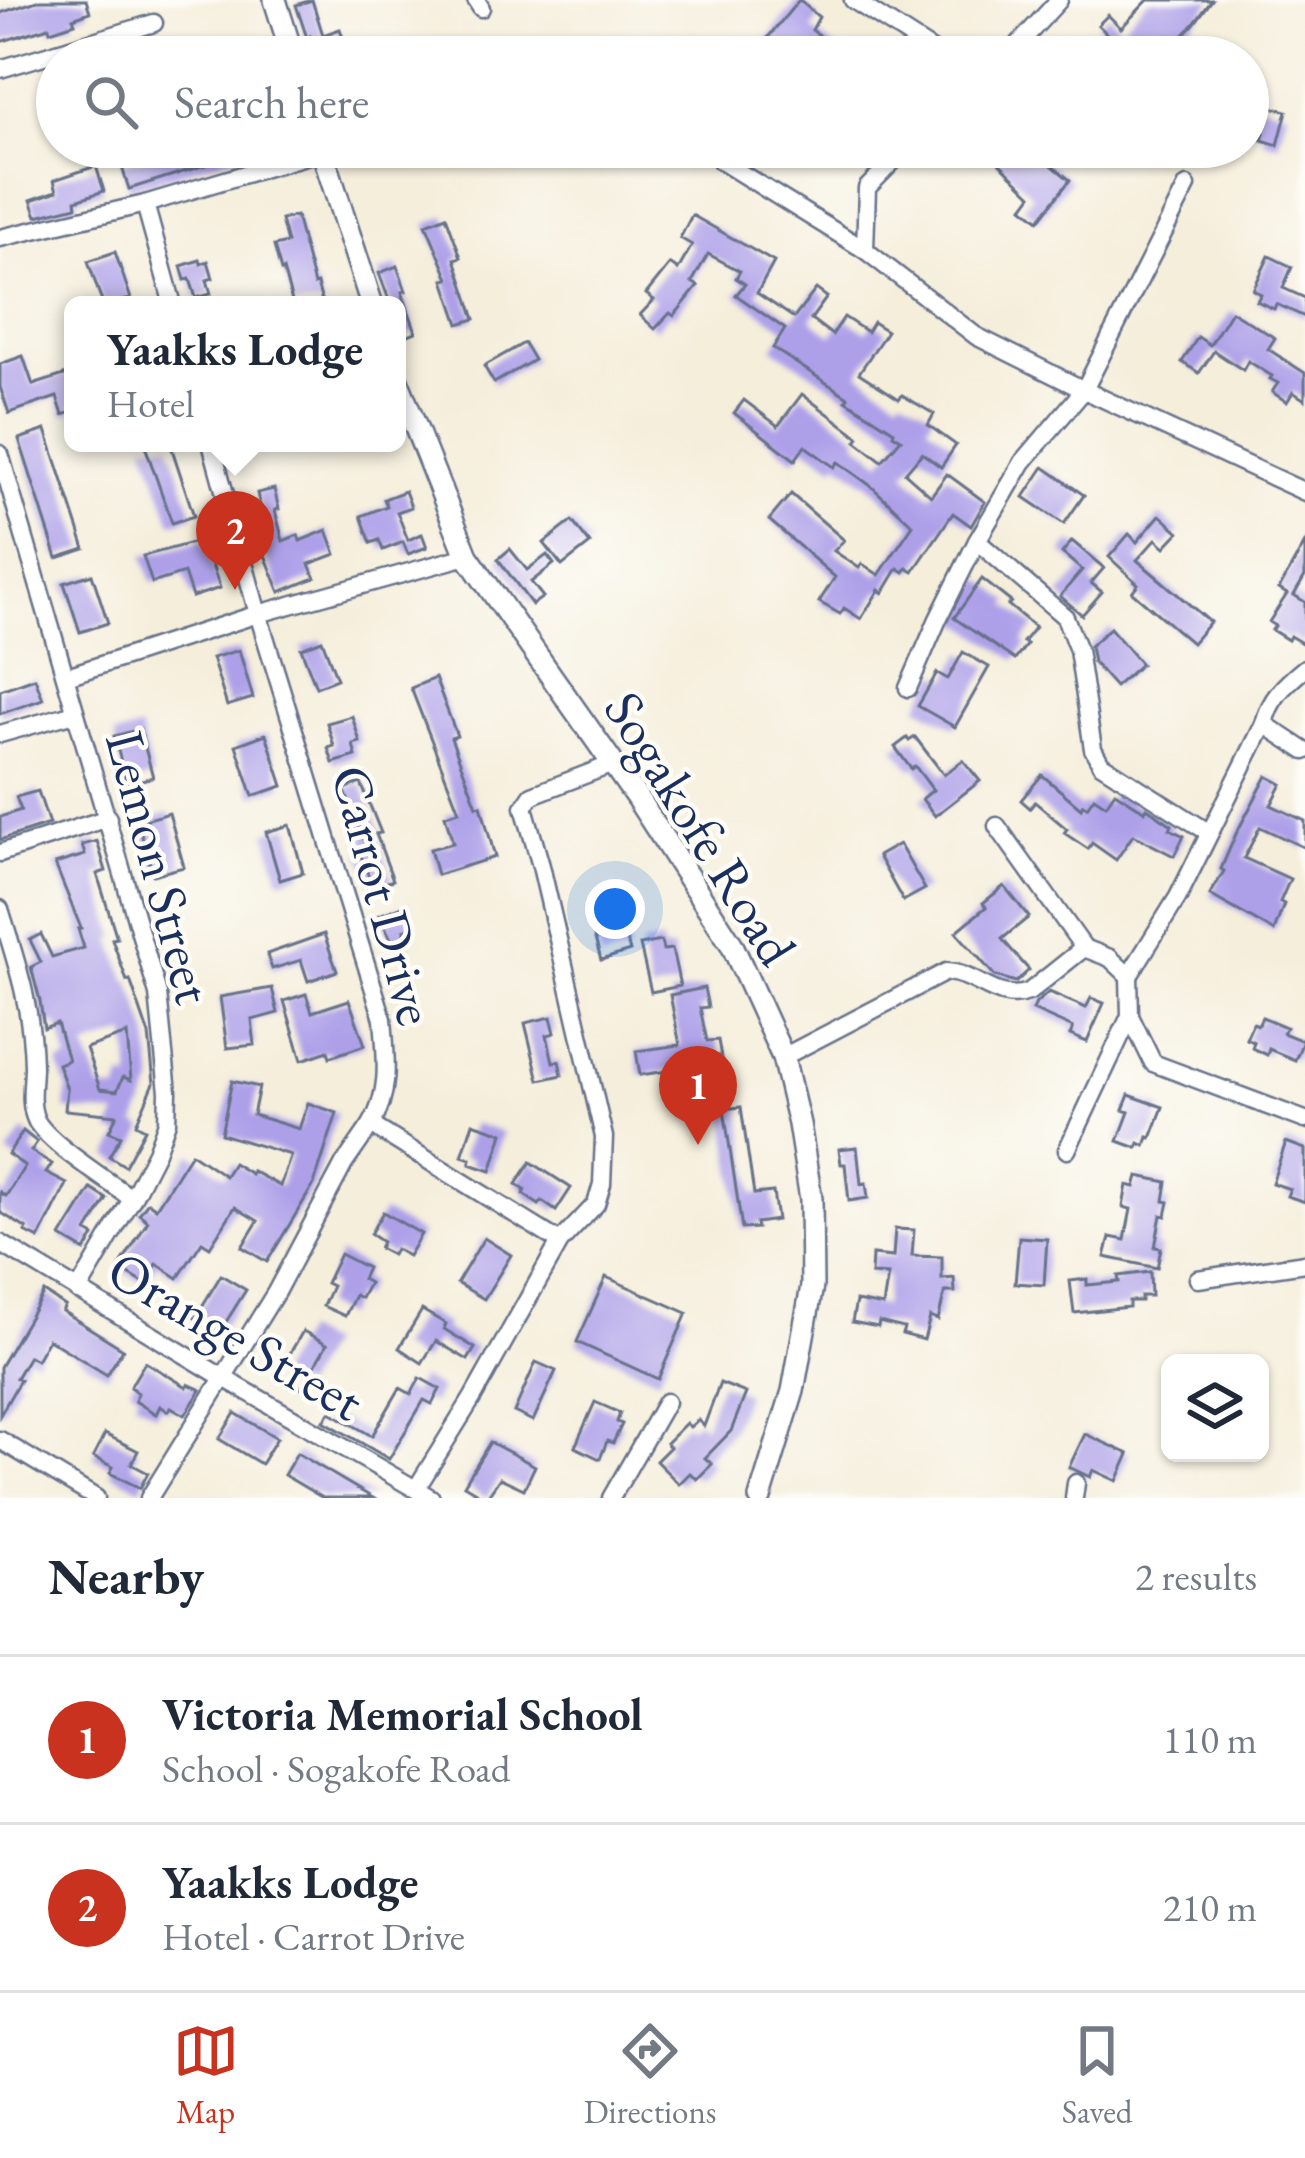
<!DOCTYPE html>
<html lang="en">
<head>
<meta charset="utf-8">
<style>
	:root { --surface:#fff; --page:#f6f6f7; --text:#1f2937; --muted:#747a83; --line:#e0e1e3; --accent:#c8321e }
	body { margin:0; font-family:"EB Garamond",serif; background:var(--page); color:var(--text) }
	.controls { position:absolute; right:36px; bottom:36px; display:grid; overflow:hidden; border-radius:18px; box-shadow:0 3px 9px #0004 }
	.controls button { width:108px; height:108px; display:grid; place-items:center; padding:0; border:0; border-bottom:3px solid var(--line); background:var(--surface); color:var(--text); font:60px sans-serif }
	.you { position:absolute; left:615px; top:909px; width:42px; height:42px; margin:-30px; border:9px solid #fff; border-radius:50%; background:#1a73e8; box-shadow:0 0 0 18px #1a73e833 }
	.badge { display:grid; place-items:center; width:78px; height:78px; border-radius:50%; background:var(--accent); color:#fff; font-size:39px; font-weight:700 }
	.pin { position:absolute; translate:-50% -99px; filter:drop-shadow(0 3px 6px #0008) }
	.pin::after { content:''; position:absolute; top:63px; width:42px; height:36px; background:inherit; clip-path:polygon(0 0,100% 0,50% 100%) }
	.popup { position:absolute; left:64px; top:296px; width:342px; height:156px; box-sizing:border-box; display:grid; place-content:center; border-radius:18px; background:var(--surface); filter:drop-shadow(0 3px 9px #0005); font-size:39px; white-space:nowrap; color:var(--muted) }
	.popup b { font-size:45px; color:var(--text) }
	.popup::after { content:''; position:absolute; left:50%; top:100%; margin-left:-24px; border:24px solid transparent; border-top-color:var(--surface) }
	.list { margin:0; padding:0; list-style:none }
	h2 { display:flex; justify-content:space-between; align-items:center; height:156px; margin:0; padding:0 48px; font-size:51px }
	h2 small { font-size:39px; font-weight:400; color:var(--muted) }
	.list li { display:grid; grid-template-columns:78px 1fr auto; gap:36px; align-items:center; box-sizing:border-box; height:168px; padding:0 48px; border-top:3px solid var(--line) }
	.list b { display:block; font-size:45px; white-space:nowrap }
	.list p { margin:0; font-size:39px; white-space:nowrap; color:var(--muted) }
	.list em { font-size:39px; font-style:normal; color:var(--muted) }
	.icon { flex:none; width:66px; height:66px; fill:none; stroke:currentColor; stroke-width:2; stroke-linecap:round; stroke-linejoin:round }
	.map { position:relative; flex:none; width:1305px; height:1498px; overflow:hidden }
	.search { position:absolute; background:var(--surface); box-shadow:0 3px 9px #0004; left:36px; right:36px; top:36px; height:132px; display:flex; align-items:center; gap:30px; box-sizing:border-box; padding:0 42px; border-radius:66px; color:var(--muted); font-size:45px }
	.sheet { height:492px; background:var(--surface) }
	nav { display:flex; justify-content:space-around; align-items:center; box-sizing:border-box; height:168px; border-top:3px solid var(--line); background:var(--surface); font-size:33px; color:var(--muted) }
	nav a { display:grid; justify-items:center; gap:6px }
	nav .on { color:var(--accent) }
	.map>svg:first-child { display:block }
</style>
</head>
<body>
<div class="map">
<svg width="1305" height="1498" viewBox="0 0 1305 1498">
	<rect width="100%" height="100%" fill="#fdfcf7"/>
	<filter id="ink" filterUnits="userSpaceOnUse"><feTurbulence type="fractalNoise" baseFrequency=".00833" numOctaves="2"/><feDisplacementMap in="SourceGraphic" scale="24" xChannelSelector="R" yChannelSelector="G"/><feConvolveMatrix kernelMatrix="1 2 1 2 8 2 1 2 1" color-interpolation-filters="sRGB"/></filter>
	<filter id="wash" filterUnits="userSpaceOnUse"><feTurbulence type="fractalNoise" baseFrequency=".004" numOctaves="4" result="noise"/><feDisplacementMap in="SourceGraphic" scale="48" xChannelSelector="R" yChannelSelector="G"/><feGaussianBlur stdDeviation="2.7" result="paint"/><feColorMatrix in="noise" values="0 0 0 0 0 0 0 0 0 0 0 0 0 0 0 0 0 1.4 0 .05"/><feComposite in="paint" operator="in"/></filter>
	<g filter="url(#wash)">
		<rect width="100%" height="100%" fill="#f5eedb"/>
		<g id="blocks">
			<g fill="#ada0e9" fill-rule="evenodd">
				<polygon points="40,0 86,0 90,12 73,18 75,23 50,31 49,27 0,42 0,13"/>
				<polygon points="312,0 323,35 340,29 346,47 331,52 333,57 317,57 310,36 307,38 296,5"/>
				<polygon points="799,0 819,17 812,30 836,48 829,57 797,57 783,45 778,51 765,41"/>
				<polygon points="1148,0 1212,0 1194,24 1166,53 1154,41 1138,57 1131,57 1098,25 1108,15 1121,28"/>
				<polygon points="1248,101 1287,111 1278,145 1262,140 1264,133 1248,129"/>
				<polygon points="174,147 253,147 253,150 129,189 121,164"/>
				<polygon points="984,147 1030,147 1070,180 1039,220 1023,207 1032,195 993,157 995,154"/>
				<polygon points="96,166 104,191 76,200 77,206 37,216 31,200 57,191 54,180"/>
				<polygon points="692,215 774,262 757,293 794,318 816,289 827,297 811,319 832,335 844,317 867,332 873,322 887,331 859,373 899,399 902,395 934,414 928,425 956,445 941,467 922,453 905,473 931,496 947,474 985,502 971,526 953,513 913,572 907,568 904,572 898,568 883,593 879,590 861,619 844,608 840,614 819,602 835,577 769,520 791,494 844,540 834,551 859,568 862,564 879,575 913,525 871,486 838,462 834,467 805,446 795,460 734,413 744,400 778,426 802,394 859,437 856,441 882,461 901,439 893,434 894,431 846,400 848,397 773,348 785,329 736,295 745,284 736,278 740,271 708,254 692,282 698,286 674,316 670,313 655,329 640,315 654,300 646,294 670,264 678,270 692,245 680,238"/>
				<polygon points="296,216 314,285 317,284 323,305 293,305 283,270 281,271 274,246 287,243 281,220"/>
				<polygon points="446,216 461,257 455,259 475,319 459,324 444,280 449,279 426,224"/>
				<polygon points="115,252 131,299 103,305 88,261"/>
				<polygon points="1269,256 1292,267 1283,288 1305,298 1305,317 1276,304 1274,309 1257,301 1261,294 1253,290"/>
				<polygon points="200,260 201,264 208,261 213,278 207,280 211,294 196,298 190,279 185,280 181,266"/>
				<polygon points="397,266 406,291 402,292 416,332 401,338 397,328 397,305 391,305 379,273"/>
				<polygon points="1231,311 1275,338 1268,349 1305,373 1305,400 1293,392 1287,402 1272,392 1278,383 1270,379 1272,376 1248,361 1243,370 1214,351 1199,373 1182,362 1198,337 1210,345"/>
				<polygon points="524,343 534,360 494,383 484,366"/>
				<polygon points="23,356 33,385 73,372 73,412 63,415 57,397 9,413 0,387 0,364"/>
				<polygon points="46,430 85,549 57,558 19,439"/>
				<polygon points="144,443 170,443 194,516 172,523"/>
				<polygon points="1044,467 1084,495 1064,524 1024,497"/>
				<polygon points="274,489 279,509 275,510 283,541 298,535 300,541 327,530 336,554 309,564 315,578 280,592 265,555 257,559 252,545 268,539 257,493"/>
				<polygon points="405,491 411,507 397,512 408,540 422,534 427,547 408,554 403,542 383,550 379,540 371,543 361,516 387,506 384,499"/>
				<polygon points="1160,515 1179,532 1165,547 1156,539 1137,560 1210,622 1192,643 1132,592 1138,584 1109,557 1129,534 1137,542"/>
				<polygon points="572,521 590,544 562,566 544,543"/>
				<polygon points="203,540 220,588 192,597 184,573 152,583 143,556"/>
				<polygon points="1072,541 1104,568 1091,583 1102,592 1082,615 1060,596 1082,570 1062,553"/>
				<polygon points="1305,543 1305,576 1294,595 1305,602 1305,645 1290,636 1288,640 1272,630 1275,626 1269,622 1287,594 1279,589"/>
				<polygon points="510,549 527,570 547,555 554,564 531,582 543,597 532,605 498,559"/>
				<polygon points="92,574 108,623 80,632 64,583"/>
				<polygon points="982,579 1011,602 1008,605 1035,627 1023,642 1027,644 1015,660 954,618"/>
				<polygon points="1110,628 1141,664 1115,687 1093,662 1090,646"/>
				<polygon points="322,640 337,679 316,687 301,648"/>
				<polygon points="239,650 253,698 227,706 212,658"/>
				<polygon points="963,652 989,667 955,727 918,706 937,673 948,679"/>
				<polygon points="35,678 43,699 0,714 0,690"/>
				<polygon points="435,678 457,736 451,738 477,806 481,805 495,857 437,875 430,849 453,843 445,815 459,811 411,688"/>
				<polygon points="352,716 360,742 353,744 356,756 333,763 328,748 334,746 327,723"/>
				<polygon points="140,729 153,777 127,784 114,736"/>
				<polygon points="266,734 283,786 253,796 236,745"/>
				<polygon points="915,737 944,775 963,760 980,781 935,816 922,799 933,790 915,766 911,769 895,747 907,738 909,741"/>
				<polygon points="1042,775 1081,808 1083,804 1087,807 1094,797 1106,805 1115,792 1145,811 1147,808 1150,810 1172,825 1170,829 1184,836 1174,856 1133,835 1116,860 1092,843 1088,849 1064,833 1067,829 1035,802 1030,808 1021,800"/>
				<polygon points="1267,776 1282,784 1271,805 1305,821 1305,848 1260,827 1244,858 1290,879 1280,902 1284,904 1274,931 1210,895 1224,871 1221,869 1236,834"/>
				<polygon points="361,783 381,833 376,834 393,880 373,888 360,853 368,850 344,789"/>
				<polygon points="38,791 49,824 0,840 0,817 21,810 16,797"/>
				<polygon points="169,813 184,867 153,875 138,822"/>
				<polygon points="290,825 303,873 280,880 266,832"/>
				<path d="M97,841L106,871L97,874L117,938L112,939L127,981L130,980L149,1035L154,1083L136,1124L145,1129L125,1166L109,1156L121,1136L109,1131L117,1115L65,1110L67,1089L58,1064L68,1060L57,1023L44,1028L40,1001L31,967L41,962L30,940L41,934L52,957L84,948L78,929L81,928L55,864L85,855L82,845ZM127,1034L131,1080L123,1077L117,1091L100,1089L86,1048Z"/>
				<polygon points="899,844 925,889 903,901 878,856"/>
				<polygon points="1004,886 1029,917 1002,939 1029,970 1016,982 995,976 956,932 986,907 983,903"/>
				<polygon points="403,906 412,927 404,930 409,944 396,949 379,915"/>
				<polygon points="618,913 630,951 601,960 590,921"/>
				<polygon points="324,934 337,971 308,981 301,960 272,969 267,954"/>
				<polygon points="661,941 663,950 672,949 680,986 651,992 640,945"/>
				<polygon points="272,988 278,1013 252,1020 255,1045 227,1048 220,997"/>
				<polygon points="704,988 708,1007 700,1008 707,1041 718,1040 722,1063 640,1075 636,1051 680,1045 670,995"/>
				<polygon points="1049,992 1086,1008 1091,998 1104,1003 1087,1042 1070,1035 1073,1028 1033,1010 1036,1003"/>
				<polygon points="306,994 312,1012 349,1000 365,1045 330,1057 328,1051 302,1060 284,1001"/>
				<polygon points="551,1017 555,1033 547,1035 553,1062 559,1061 562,1075 539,1080 525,1023"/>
				<polygon points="1262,1017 1286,1027 1283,1033 1303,1041 1295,1060 1269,1049 1267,1055 1252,1048 1254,1042 1246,1039 1253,1023 1258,1025"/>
				<polygon points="232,1081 259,1087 253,1115 299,1129 308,1103 337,1113 314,1184 267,1262 242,1247 258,1221 235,1207 210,1247 202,1242 178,1278 157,1264 145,1284 119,1268 148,1221 139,1214 148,1202 156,1208 191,1153 225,1176 233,1163 251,1174 252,1171 280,1186 291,1155 221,1134"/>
				<polygon points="1129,1095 1163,1107 1151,1138 1148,1137 1145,1146 1139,1143 1137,1148 1118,1141 1129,1112 1123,1110"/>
				<polygon points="741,1107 754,1194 773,1192 777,1220 756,1223 757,1228 742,1229 724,1109"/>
				<polygon points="473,1123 503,1133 491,1171 470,1164 471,1159 462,1156"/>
				<polygon points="23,1131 37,1142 31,1151 52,1164 46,1173 67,1184 39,1239 25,1232 27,1229 0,1212 0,1192 6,1196 25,1166 8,1154"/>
				<polygon points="1286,1142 1305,1149 1305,1202 1287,1196 1290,1189 1272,1183"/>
				<polygon points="857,1147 861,1184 866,1183 868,1198 849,1201 845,1164 841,1164 839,1149"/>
				<polygon points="531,1162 571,1188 556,1211 542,1201 539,1205 523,1194 525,1190 516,1184"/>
				<polygon points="1138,1176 1167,1182 1164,1201 1169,1202 1166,1216 1161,1215 1155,1247 1161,1248 1157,1268 1105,1257 1110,1237 1125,1240 1131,1209 1123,1207 1127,1185 1135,1187"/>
				<polygon points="91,1189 107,1199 87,1232 94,1236 85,1251 61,1237"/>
				<polygon points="383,1212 421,1234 408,1256 395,1249 392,1255 379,1248 382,1242 370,1234"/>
				<polygon points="895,1229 914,1230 912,1256 942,1257 942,1279 954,1278 955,1292 945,1292 938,1320 930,1317 924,1340 902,1334 904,1328 879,1322 878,1327 852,1322 856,1301 883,1306 888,1275 871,1274 872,1255 893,1257"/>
				<polygon points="1019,1237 1047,1239 1044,1285 1015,1283"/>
				<polygon points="484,1238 511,1255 484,1299 457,1283"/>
				<polygon points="340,1254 367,1268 362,1279 369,1283 361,1298 355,1295 345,1316 323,1306 332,1286 326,1283"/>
				<polygon points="1150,1272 1151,1296 1141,1296 1141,1301 1129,1301 1129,1307 1074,1313 1070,1281 1087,1279 1087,1285 1119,1282 1118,1276"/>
				<polygon points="221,1275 246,1290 219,1333 195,1318"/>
				<polygon points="606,1277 687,1313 658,1379 577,1342"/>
				<polygon points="44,1292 65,1306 62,1311 123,1349 107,1375 48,1339 36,1360 29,1356 16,1378 20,1380 0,1415 0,1367"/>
				<polygon points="422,1310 446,1324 444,1329 475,1348 468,1360 436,1341 422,1363 399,1348"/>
				<polygon points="303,1331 327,1344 302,1388 278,1374"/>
				<polygon points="145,1362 187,1387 188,1384 201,1390 185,1415 171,1407 168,1411 160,1406 156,1414 135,1401 138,1393 130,1387"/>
				<polygon points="536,1362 556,1371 533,1421 514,1412"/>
				<polygon points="420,1378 440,1389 432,1404 424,1400 389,1459 324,1421 330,1412 372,1436 400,1388 411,1394"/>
				<polygon points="720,1383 746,1393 731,1431 705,1458 712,1464 697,1479 690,1473 679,1484 656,1461 670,1447 666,1443 686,1423 690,1427 698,1420 704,1426"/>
				<polygon points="595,1402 620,1413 617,1422 622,1424 613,1443 607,1441 600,1459 575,1447"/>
				<polygon points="235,1413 277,1438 261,1464 219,1439"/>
				<polygon points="105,1434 138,1451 131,1464 148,1473 140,1488 110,1473 113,1467 93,1457"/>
				<polygon points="1085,1434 1129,1454 1117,1481 1093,1470 1090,1477 1069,1467"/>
				<polygon points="490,1442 535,1466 524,1489 500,1478 486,1498 464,1485"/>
				<polygon points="297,1453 373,1498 323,1498 284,1475"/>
			</g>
		</g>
	</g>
	<g filter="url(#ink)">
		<use href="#blocks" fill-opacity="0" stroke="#67728a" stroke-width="3"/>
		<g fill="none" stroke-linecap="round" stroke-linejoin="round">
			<g stroke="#67728a" stroke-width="21">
				<g id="minor">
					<polyline points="476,0 481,8"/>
					<polyline points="853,0 942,57"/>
					<polyline points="1007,57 1059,0"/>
					<polyline points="0,69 154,23"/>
					<polyline points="721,161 865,250 976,336 1084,390 1305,492"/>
					<polyline points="145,204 173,305"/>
					<polyline points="0,238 145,204 322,151"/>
					<polyline points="865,250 867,188 907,147"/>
					<path d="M211,443L258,614L383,1019C386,1058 391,1091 371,1125L560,1242L473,1397L416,1489"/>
					<polyline points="0,454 158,994 168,1092 167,1122 156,1152 132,1199 78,1291"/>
					<polyline points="977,541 1065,617 1078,650 1093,749 1101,764 1208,832"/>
					<polyline points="67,676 258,614 467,556"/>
					<polyline points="908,688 938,619 977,541 1023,462 1084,390 1187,186"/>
					<polyline points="1264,724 1305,751"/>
					<polyline points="0,734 75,713"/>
					<polyline points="997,826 1084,948"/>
					<polyline points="0,853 108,818"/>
					<path d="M0,909C17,964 32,1008 33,1066C33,1084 28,1105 37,1122C52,1146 108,1180 132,1199"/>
					<polyline points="1130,1016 1153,1063 1305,1120"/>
					<path d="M783,1057L946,972C977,973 997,1004 1029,992L1084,948L1110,958L1129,976L1178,897L1264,724C1270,698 1284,685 1305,668"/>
					<polyline points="1067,1150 1130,1016 1129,976"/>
					<polyline points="560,1242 596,1204 602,1184 604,1137 541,866 524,807 532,795 613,764"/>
					<polyline points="0,1243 222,1377 431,1498"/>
					<polyline points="1198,1279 1305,1263"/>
					<polyline points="0,1440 96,1498"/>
					<polyline points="149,1498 276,1292 344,1164 371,1125"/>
					<polyline points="611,1498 666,1402"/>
					<polyline points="1074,1498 1076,1483"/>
				</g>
			</g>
			<g stroke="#67728a" stroke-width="26">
				<g id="major">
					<polyline points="275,0 293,57"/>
					<polyline points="321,147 372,305"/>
					<polyline points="397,380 467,556 637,798 732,945 783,1057 799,1124 811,1199 812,1286 793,1391 760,1498"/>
				</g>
			</g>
			<use href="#minor" stroke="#fff" stroke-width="16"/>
			<use href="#major" stroke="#fff" stroke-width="21"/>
		</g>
	</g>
	<g text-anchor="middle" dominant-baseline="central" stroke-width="9" stroke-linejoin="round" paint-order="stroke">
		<g font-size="54" fill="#1b2f5e" stroke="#fdfcf7">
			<text transform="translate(701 828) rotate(58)">Sogakofe Road</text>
			<text transform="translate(160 867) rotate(75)">Lemon Street</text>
			<text transform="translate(384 895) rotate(75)">Carrot Drive</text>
			<text transform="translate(236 1335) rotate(30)">Orange Street</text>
		</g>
	</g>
</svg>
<div class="controls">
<button><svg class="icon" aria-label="layers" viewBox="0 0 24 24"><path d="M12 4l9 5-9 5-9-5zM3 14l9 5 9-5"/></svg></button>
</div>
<div class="you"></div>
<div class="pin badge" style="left:698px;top:1145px">1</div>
<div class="pin badge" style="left:235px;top:590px">2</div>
<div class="popup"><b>Yaakks Lodge</b>Hotel</div>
<div class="search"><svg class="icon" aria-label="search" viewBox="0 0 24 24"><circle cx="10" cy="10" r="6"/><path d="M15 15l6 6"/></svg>Search here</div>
</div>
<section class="sheet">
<h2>Nearby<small>2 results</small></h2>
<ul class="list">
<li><span class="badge">1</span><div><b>Victoria Memorial School</b><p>School · Sogakofe Road</p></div><em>110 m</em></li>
<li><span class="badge">2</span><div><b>Yaakks Lodge</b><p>Hotel · Carrot Drive</p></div><em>210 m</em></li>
</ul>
</section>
<nav>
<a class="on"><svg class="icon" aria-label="map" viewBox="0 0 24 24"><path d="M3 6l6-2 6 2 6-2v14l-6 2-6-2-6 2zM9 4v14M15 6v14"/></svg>Map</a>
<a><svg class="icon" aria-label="directions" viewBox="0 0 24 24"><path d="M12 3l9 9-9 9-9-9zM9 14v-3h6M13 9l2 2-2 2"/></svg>Directions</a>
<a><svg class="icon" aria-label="saved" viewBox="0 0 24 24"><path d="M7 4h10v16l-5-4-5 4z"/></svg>Saved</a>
</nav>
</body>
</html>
